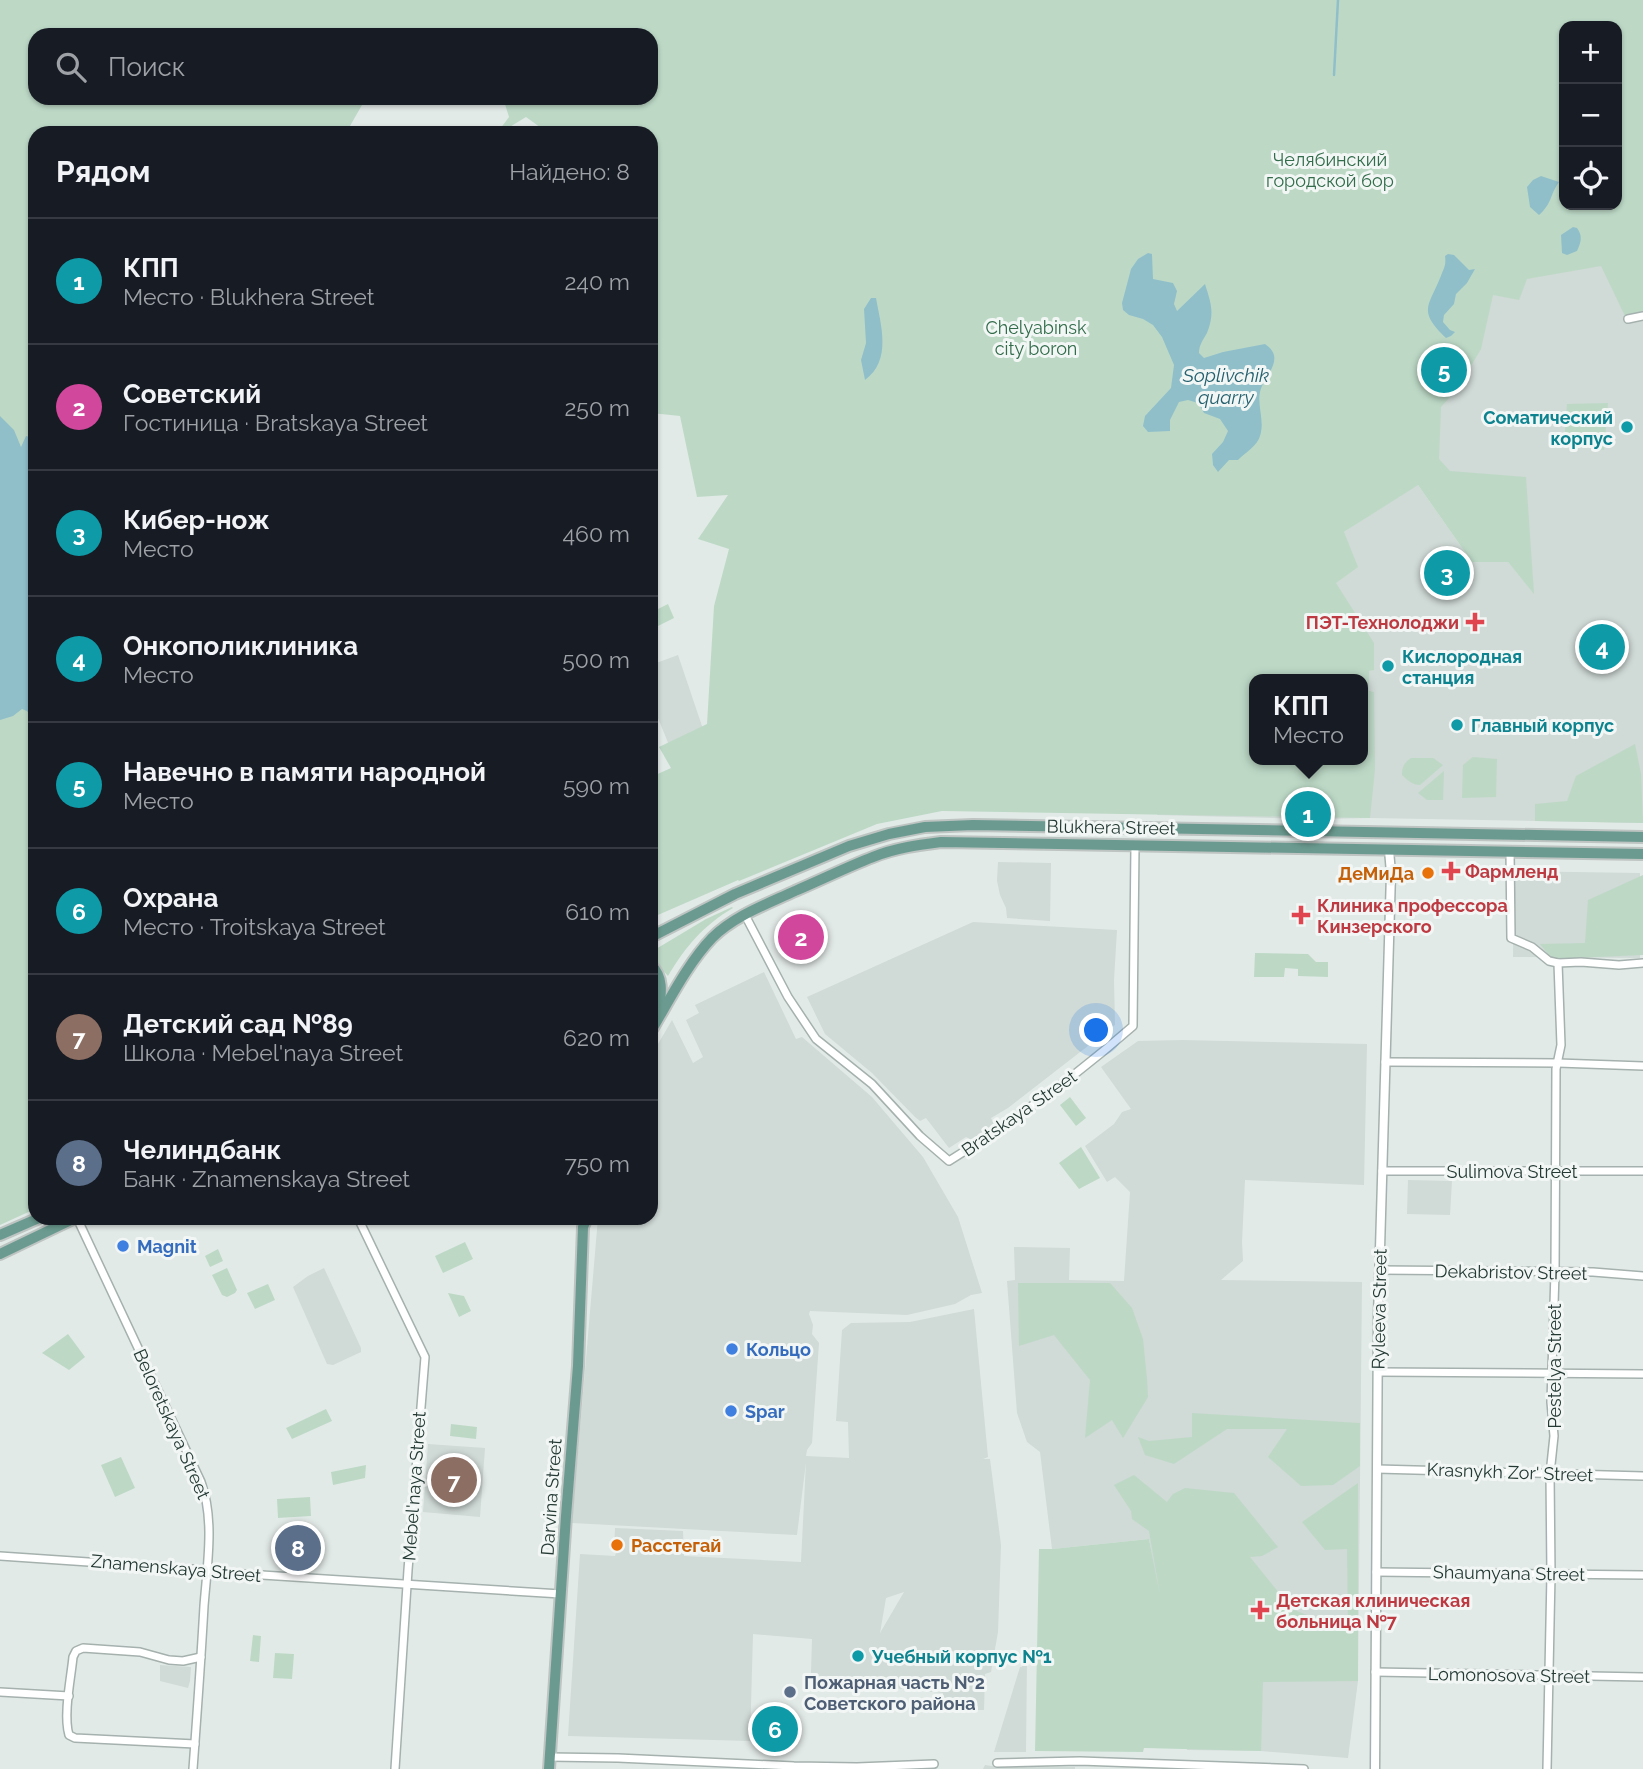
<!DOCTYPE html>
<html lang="ru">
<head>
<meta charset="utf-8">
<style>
	:root { --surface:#171b24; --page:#20242c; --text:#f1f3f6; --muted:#9ea1a6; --line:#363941; --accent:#ea580c }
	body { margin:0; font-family:Raleway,sans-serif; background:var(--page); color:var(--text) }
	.controls { position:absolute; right:21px; top:21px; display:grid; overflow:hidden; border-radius:14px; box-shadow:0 2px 5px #0004 }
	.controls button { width:63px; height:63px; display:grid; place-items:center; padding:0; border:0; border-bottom:2px solid var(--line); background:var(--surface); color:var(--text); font:35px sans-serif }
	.you { position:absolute; left:1097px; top:1031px; width:24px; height:24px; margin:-18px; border:5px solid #fff; border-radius:50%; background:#1a73e8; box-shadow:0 0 0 10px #1a73e833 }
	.badge { display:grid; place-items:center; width:46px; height:46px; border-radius:50%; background:var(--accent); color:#fff; font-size:23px; font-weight:700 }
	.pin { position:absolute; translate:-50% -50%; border:4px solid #fff; box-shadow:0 2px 7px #0006 }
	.popup { position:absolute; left:1249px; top:674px; width:119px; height:91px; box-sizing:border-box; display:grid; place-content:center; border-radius:14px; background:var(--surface); filter:drop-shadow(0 2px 5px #0005); font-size:23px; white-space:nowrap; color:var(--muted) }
	.popup b { font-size:26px; color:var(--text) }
	.popup::after { content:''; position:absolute; left:50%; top:100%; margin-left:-14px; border:14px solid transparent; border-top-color:var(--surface) }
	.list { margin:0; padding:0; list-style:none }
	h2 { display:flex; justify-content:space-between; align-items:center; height:91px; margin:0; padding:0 28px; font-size:30px }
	h2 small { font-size:23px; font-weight:400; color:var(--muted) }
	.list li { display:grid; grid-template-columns:46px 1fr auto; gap:21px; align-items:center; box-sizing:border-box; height:126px; padding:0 28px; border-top:2px solid var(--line) }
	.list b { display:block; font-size:26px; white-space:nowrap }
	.list p { margin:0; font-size:23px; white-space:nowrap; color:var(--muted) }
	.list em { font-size:23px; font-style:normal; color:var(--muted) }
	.icon { flex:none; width:38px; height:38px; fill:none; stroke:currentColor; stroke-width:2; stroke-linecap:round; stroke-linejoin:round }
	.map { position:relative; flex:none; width:1643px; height:1769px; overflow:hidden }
	.search { position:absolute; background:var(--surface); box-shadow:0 2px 5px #0004; left:28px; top:28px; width:630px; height:77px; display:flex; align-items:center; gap:18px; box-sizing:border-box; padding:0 24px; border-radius:21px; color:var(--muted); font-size:26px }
	.panel { position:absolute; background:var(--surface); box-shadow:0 2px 5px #0004; left:28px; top:126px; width:630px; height:1099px; border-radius:21px }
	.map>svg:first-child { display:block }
</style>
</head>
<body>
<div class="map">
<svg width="1643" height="1769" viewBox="0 0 1643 1769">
	<rect width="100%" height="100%" fill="#e2eae7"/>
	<g fill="#d0dad6" fill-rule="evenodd">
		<path d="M1605,248L1631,293L1628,323L1643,320V823L1370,818L1314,819L1157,815L1185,639L1336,583L1344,532L1418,484L1460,299ZM1418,485L1515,491L1533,592L1508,562H1472ZM1254,679H1362V760H1254Z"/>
		<polygon points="678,655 703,729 669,745 651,701 651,665"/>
		<polygon points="998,862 1051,863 1050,921 1007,918 1006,908 1000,895 997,881"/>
		<polygon points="1514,871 1640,873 1640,958 1513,957"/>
		<polygon points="973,922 1117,930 1114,980 1115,1025 1008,1108 991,1118 994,1124 989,1128 972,1140 966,1137 949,1148 926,1118 920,1121 915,1117 872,1073 825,1034 807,997"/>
		<path d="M764,972L796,1039L802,1037L872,1097L923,1157L958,1217L982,1293L971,1295L955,1304L907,1315L810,1311L809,1314L813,1325L812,1334L819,1343L812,1443L807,1450L806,1456L849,1458L848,1422L836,1421L842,1330L851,1323L910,1322L974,1309L988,1457L983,1459H990L1001,1545L998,1632L991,1672L985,1674L984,1710H943V1693L851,1684L836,1676H814L811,1673L812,1639L753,1634L750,1741L568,1736L580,1554L615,1556L616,1553L614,1552L615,1528L683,1531L684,1556L801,1562L806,1462L797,1535L572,1523L598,1218H651V1056L672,1020L693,1063L703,1057L686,1020L699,1013L695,1005ZM904,1592L880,1633L886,1598Z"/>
		<polygon points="1182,1040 1367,1044 1364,1185 1245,1180 1242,1242 1243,1261 1221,1280 1362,1282 1358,1681 1348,1758 1261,1751 1187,1750 1149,1539 1052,1549 1040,1452 1027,1442 1017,1413 1007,1281 1015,1280 1014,1247 1070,1248 1069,1280 1124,1281 1130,1192 1115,1177 1107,1182 1085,1146 1114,1124 1122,1112 1131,1109 1101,1067 1138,1041"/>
		<polygon points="1408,1180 1452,1181 1450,1215 1407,1214"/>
		<polygon points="324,1268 361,1348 361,1352 333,1365 327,1364 293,1287 308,1276"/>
		<polygon points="428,1444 485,1448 480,1517 423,1512"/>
		<polygon points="1023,1658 1027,1658 1026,1752 994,1752 1020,1667 1022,1667"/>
		<polygon points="160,1665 191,1667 190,1681 188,1688 160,1681"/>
		<polygon points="985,1765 998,1767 1075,1767 1075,1769 983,1769"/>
	</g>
	<g fill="#bdd9c6" fill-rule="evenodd">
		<path d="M0,0H1643V311L1625,316L1601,266L1527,279L1519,300L1493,295L1481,349L1458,388L1441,407L1439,459L1450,471L1526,477L1534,594L1508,562H1472L1418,485L1344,532L1358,567L1336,583L1374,643V670L1369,671V691L1374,692L1375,769L1370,818L942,811L877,824L739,881L738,880L736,881L651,918V777L671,768L659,747L707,724L714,606L729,549L698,539L728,495L697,497L680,416L651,413V133H548L526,117L500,133H497L509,117L504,101L501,98H651V35H35V98H366L346,133H35V1209L0,1225ZM1564,26H1617V205H1564ZM1254,679H1362V760H1254Z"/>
		<polygon points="1608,403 1604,450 1564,444 1567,404"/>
		<polygon points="668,604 674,618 658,626 652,612"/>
		<polygon points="1635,744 1641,774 1643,823 1535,821 1535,804 1567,801 1576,776"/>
		<polygon points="1473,757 1497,759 1496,797 1462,798 1463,765"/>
		<path d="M1411,758H1433L1443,765L1420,785C1413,785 1407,780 1402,775C1402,767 1404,763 1411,758Z"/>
		<polygon points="1444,771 1443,800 1427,800 1418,793"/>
		<polygon points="1643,875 1643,955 1552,959 1540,944 1585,943 1588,900"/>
		<path d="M732,907L733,908C704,925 685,947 668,976L651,958V952L706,919Z"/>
		<polygon points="1255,953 1308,954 1316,962 1328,962 1328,977 1298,976 1298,969 1285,968 1284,977 1254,977"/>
		<polygon points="1070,1097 1086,1118 1076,1126 1060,1105"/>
		<polygon points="1081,1147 1100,1178 1079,1189 1059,1163"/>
		<polygon points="465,1242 473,1259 443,1273 435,1256"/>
		<polygon points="218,1249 223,1261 210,1267 205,1256"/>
		<polygon points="227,1268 237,1290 235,1293 227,1297 222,1295 212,1275"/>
		<polygon points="1018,1283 1110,1283 1132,1308 1143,1339 1147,1379 1148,1397 1123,1438 1112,1420 1085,1438 1090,1380 1054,1335 1019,1346"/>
		<polygon points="268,1284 275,1300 255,1309 247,1293"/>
		<polygon points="448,1293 464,1296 471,1311 459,1317"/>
		<polygon points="68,1334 85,1357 69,1370 42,1353"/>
		<polygon points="326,1409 332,1421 292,1439 286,1428"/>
		<polygon points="1192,1413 1360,1423 1360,1466 1333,1485 1301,1486 1268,1457 1287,1429 1227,1429 1174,1464 1145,1455 1138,1437 1149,1441 1192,1437"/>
		<polygon points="451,1424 477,1427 476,1439 450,1436"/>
		<polygon points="121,1457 135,1488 115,1497 101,1465"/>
		<polygon points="366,1465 365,1478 333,1485 331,1472"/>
		<polygon points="1134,1475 1167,1502 1173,1494 1185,1488 1234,1493 1278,1547 1262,1556 1250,1557 1292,1609 1314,1618 1329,1630 1348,1624 1347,1549 1325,1550 1302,1522 1358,1483 1358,1681 1263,1682 1261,1751 1144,1748 1143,1752 1035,1751 1039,1549 1052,1549 1149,1539 1160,1595 1149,1531 1132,1519 1131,1511 1114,1485"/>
		<polygon points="310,1497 311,1516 278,1518 277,1499"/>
		<polygon points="253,1635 261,1636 259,1662 250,1661"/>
		<polygon points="275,1653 294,1654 292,1679 273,1678"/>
	</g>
	<g fill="#90bfca">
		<path d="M1541,176L1559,182C1549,196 1553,202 1539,215L1530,207L1527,187L1533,180Z"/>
		<path d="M1573,227L1577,228C1583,236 1581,242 1577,251L1567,255L1562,253L1561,235Z"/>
		<path d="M1148,253L1152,254L1153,279L1173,283L1177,291L1174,304L1177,311L1205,284C1211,303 1215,313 1207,333C1203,340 1199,345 1199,353L1204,358L1223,352L1265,344C1287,359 1264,375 1260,392C1257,406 1265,421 1260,436C1258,445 1245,453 1238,460H1229L1218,472L1213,465L1212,454L1223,442L1228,431L1220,419L1204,413L1198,403L1188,400L1179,402L1170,420V431L1148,432L1143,426L1145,416L1171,388L1174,365L1162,337L1153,325L1143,319L1129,315L1123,310L1122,303L1131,269L1138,259Z"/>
		<path d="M1448,254L1454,255L1469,270L1475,269L1467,283L1456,294L1454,304L1444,315L1443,322L1450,330L1455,332L1451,336L1446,338C1416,309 1430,306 1442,273C1445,266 1446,263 1445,256Z"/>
		<path d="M871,298H876C881,326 892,360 865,380L861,360L866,343L864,309Z"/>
		<polygon points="0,416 14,430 21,447 26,436 35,439 35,722 27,711 22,709 13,716 0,720"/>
	</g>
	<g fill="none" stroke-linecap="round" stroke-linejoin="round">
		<polyline stroke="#90bfca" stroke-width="2.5" points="1334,75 1338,0"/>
		<g stroke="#a5b1ae" stroke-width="10">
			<g id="minor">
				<polyline points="1628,319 1643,316"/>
				<polyline points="1510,851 1511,938 1532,947 1549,961 1558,963 1581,962 1619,965 1643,963"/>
				<path d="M745,915L788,997L816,1039L872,1084L920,1136L949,1161C1014,1121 1076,1076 1133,1026L1135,846"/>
				<polyline points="1385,1062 1558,1063 1643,1066"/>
				<polyline points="1382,1171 1643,1171"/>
				<path d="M77,1218L201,1482C215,1520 207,1566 204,1606C201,1660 197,1715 193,1769"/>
				<polyline points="358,1218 425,1357 408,1570 395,1769"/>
				<polyline points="1379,1270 1593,1272 1643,1276"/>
				<polyline points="1378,1372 1643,1374"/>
				<polyline points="1377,1469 1643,1476"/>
				<polyline points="0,1556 206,1570 214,1572 561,1594"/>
				<polyline points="1376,1572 1643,1575"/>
				<polyline points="1375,1672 1643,1677"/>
				<polyline points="0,1692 69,1696"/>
				<path d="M195,1744L75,1738L69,1735C63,1715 71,1678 73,1657L76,1651L83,1648L140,1652L169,1660L183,1661L201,1657"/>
				<polyline points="549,1757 618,1758 794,1766 857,1767 934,1764"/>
				<polyline points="997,1763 1080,1761 1304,1769"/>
				<polyline points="1547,1769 1551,1574 1550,1474 1554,1436 1551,1402 1555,1272 1556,1069 1561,1045 1558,963"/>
			</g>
		</g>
		<g stroke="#a5b1ae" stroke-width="11">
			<polyline id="tertiary" points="1375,1769 1378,1317 1391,873 1389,850"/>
		</g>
		<g stroke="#bdc4c2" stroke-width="14">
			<g id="primary">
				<polyline points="651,937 735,894 849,846 889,834 925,827 973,825 1643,837"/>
				<path d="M651,965C666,979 660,999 658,1017"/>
				<path d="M651,1031C669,1001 688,963 712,938C734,916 767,904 795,891C821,880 847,867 873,857C895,848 918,845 941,842L1643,854"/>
				<polyline points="0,1235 39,1218"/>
				<polyline points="0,1254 75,1218"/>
				<polyline points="549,1769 566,1516 578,1366 583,1227 587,1218"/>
			</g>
		</g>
		<use href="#minor" stroke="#fff" stroke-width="7"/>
		<use href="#tertiary" stroke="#fff" stroke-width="8"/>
		<use href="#primary" stroke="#6b9b90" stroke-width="10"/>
	</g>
	<g fill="#0f9aa8" stroke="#f2f7f5" stroke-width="2.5">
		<circle cx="1627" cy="427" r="7"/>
		<circle cx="1388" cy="666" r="7"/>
		<circle cx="1457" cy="725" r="7"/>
		<circle cx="858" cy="1656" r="7"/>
	</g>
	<g fill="#e0444e" stroke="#f2f7f5" stroke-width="2.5">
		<path d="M1471.5 611.5h7v7h7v7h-7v7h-7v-7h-7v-7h7z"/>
		<path d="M1447.5 860.5h7v7h7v7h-7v7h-7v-7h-7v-7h7z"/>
		<path d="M1297.5 904.5h7v7h7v7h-7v7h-7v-7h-7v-7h7z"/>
		<path d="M1256.5 1599.5h7v7h7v7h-7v7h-7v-7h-7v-7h7z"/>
	</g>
	<g fill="#e8710a" stroke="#f2f7f5" stroke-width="2.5">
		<circle cx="1428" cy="873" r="7"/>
		<circle cx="617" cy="1545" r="7"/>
	</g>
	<g fill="#3f7fe0" stroke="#f2f7f5" stroke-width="2.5">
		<circle cx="123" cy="1246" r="7"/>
		<circle cx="732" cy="1349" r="7"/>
		<circle cx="731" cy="1411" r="7"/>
	</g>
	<circle fill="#5c6f8a" stroke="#f2f7f5" stroke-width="2.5" cx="790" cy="1692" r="7"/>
	<g text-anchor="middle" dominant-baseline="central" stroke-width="6" stroke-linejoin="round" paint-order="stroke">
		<g font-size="18" fill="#326c4b" stroke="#f2f7f5">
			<text x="1330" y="159">Челябинский<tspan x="1330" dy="21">городской бор</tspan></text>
			<text x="1036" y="327">Chelyabinsk<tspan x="1036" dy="21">city boron</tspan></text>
		</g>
		<g font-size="18" font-weight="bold" fill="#0d838f" stroke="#f2f7f5" text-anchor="start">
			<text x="1613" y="417" text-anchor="end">Соматический<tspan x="1613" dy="21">корпус</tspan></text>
			<text x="1402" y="656">Кислородная<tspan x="1402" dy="21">станция</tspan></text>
			<text x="1471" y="725">Главный корпус</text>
			<text x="872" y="1656">Учебный корпус №1</text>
		</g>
		<g font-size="18" font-weight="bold" fill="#be3a42" stroke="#f2f7f5" text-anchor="start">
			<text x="1459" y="622" text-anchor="end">ПЭТ-Технолоджи</text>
			<text x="1465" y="871">Фармленд</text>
			<text x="1317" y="905">Клиника профессора<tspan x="1317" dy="21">Кинзерского</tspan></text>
			<text x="1276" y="1600">Детская клиническая<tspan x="1276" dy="21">больница №7</tspan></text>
		</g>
		<g font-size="18" fill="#243934" stroke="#f2f7f5">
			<text transform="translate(1111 827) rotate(1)">Blukhera Street</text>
			<text transform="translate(1019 1113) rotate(-35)">Bratskaya Street</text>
			<text x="1512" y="1171">Sulimova Street</text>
			<text transform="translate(1511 1272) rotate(1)">Dekabristov Street</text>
			<text transform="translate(1379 1309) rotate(-89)">Ryleeva Street</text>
			<text transform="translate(1554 1366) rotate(-90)">Pestelya Street</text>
			<text transform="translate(172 1424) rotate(66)">Beloretskaya Street</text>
			<text transform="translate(1510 1472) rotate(2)">Krasnykh Zor' Street</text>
			<text transform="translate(414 1486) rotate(-86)">Mebel'naya Street</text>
			<text transform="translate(551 1497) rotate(-86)">Darvina Street</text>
			<text transform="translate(176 1568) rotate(5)">Znamenskaya Street</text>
			<text transform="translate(1509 1573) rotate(1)">Shaumyana Street</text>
			<text transform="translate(1509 1675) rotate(1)">Lomonosova Street</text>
		</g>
		<g font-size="18" font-weight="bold" fill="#c56008" stroke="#f2f7f5" text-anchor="end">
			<text x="1414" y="873">ДеМиДа</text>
			<text x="631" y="1545" text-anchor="start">Расстегай</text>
		</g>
		<g font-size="18" font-weight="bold" fill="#366cbe" stroke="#f2f7f5" text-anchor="start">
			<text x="137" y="1246">Magnit</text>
			<text x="746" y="1349">Кольцо</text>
			<text x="745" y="1411">Spar</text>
		</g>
		<g font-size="18" font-weight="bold" fill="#4e5e75" stroke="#f2f7f5" text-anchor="start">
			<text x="804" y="1682">Пожарная часть №2<tspan x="804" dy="21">Советского района</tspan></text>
		</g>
		<g font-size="19" font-style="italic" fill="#25606f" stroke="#f2f7f5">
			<text x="1226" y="375">Soplivchik<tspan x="1226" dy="22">quarry</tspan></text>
		</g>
	</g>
</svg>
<div class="controls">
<button>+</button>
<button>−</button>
<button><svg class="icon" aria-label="locate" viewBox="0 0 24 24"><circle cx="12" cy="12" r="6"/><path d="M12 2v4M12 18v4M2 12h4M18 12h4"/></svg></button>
</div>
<div class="you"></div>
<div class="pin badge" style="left:1308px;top:814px;background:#0f9aa8">1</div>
<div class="popup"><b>КПП</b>Место</div>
<div class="pin badge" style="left:801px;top:937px;background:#d1479c">2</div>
<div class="pin badge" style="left:1447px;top:573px;background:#0f9aa8">3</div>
<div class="pin badge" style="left:1602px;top:647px;background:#0f9aa8">4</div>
<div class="pin badge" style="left:1444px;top:370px;background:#0f9aa8">5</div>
<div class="pin badge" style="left:775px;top:1729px;background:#0f9aa8">6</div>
<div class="pin badge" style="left:454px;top:1480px;background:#8d6e63">7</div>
<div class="pin badge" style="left:298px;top:1548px;background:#5c6f8a">8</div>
<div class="search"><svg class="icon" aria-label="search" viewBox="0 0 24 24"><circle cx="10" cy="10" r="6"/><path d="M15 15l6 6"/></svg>Поиск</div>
<section class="panel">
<h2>Рядом<small>Найдено: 8</small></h2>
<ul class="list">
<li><span class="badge" style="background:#0f9aa8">1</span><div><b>КПП</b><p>Место · Blukhera Street</p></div><em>240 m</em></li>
<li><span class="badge" style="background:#d1479c">2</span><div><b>Советский</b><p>Гостиница · Bratskaya Street</p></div><em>250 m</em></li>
<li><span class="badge" style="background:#0f9aa8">3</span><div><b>Кибер-нож</b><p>Место</p></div><em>460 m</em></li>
<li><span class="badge" style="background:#0f9aa8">4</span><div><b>Онкополиклиника</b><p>Место</p></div><em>500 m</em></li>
<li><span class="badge" style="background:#0f9aa8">5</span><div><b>Навечно в памяти народной</b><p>Место</p></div><em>590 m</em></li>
<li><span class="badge" style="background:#0f9aa8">6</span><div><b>Охрана</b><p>Место · Troitskaya Street</p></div><em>610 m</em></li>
<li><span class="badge" style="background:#8d6e63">7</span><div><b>Детский сад №89</b><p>Школа · Mebel'naya Street</p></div><em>620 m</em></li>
<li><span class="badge" style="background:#5c6f8a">8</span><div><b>Челиндбанк</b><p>Банк · Znamenskaya Street</p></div><em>750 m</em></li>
</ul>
</section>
</div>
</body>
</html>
